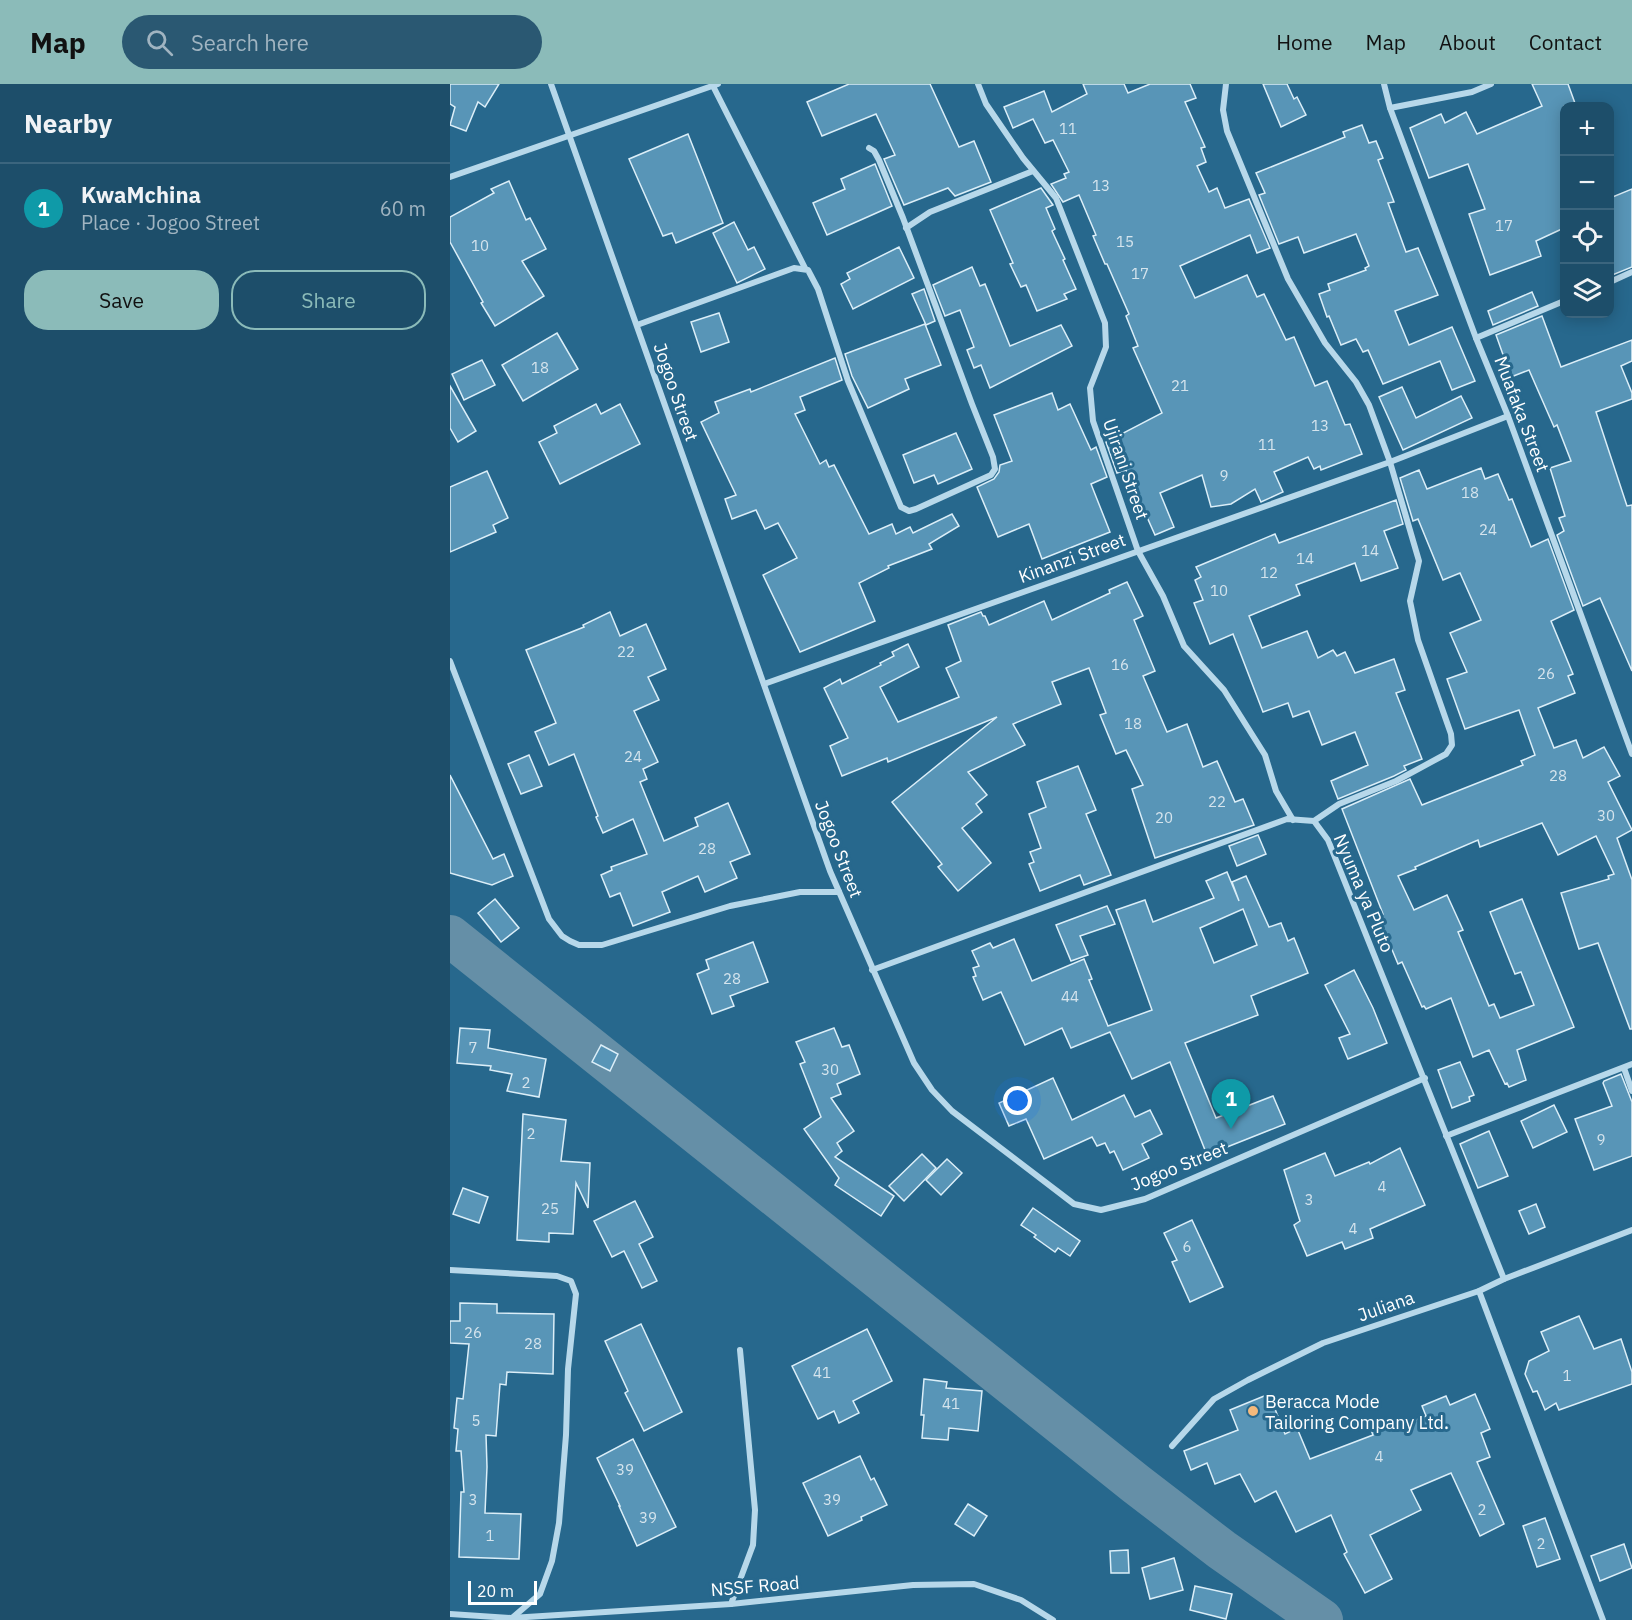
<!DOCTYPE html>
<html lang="en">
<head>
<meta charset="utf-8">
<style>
	:root { --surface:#1d4e6a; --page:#2a5872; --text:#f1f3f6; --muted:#a0b4c1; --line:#3b657e; --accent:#8bbbb9 }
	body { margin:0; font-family:"IBM Plex Sans",sans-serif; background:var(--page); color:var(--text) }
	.controls { position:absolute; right:18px; top:18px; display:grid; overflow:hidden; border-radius:12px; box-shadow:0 3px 15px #0003 }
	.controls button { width:54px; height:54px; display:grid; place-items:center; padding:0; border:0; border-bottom:2px solid var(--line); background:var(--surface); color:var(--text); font:30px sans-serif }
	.scale { position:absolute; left:18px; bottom:15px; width:69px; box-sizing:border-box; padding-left:6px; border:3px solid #fff; border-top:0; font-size:16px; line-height:21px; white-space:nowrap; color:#fff; -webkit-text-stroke:4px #27688d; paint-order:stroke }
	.you { position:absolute; left:568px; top:1017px; width:21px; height:21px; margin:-15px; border:4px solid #fff; border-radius:50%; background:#1a73e8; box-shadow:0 0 0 9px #1a73e833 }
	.badge { display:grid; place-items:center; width:39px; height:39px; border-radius:50%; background:var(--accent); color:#fff; font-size:20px; font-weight:700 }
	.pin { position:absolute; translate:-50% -50px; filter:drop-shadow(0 2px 3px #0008) }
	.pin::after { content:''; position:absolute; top:32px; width:21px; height:18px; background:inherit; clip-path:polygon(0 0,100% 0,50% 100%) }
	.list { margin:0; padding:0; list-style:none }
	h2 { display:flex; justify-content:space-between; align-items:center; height:78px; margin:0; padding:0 24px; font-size:26px }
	h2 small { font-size:20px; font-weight:400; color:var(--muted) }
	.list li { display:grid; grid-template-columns:39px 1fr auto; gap:18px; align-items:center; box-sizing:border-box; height:90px; padding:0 24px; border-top:2px solid var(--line) }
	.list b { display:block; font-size:22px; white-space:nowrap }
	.list p { margin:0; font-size:20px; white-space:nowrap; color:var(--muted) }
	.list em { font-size:20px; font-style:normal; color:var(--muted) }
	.actions { display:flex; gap:12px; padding:18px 24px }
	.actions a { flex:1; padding:14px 0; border:2px solid var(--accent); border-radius:24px; text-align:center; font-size:21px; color:var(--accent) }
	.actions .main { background:var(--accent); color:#111 }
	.icon { flex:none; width:33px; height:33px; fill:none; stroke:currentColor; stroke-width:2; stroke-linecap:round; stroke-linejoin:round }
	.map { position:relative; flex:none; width:1182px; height:1536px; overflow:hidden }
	header { display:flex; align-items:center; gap:36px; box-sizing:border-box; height:84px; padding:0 30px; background:var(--accent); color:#111 }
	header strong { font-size:28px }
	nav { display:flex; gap:33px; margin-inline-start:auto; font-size:21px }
	.search { width:420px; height:54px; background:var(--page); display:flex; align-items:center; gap:15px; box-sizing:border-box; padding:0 21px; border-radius:33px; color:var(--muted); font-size:22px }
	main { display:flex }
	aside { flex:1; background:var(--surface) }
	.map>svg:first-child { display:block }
</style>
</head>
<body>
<header>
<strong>Map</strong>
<div class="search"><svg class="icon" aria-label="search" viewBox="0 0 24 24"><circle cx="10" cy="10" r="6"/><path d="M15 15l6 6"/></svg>Search here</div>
<nav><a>Home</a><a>Map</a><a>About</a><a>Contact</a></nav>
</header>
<main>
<aside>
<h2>Nearby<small></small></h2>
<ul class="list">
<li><span class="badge" style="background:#0f9aa8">1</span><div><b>KwaMchina</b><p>Place · Jogoo Street</p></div><em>60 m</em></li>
</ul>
<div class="actions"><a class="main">Save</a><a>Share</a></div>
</aside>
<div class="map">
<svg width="1182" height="1536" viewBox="0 0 1182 1536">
	<rect width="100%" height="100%" fill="#27688d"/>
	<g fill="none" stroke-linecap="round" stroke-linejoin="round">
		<polyline stroke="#658fa7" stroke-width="42" points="0,852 686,1400 772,1466 872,1536"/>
	</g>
	<g fill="#5895b7" stroke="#dbeef8" stroke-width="1.5" fill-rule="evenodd">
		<polygon points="0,0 49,0 35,23 28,18 16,47 0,41 5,23 0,20"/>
		<polygon points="399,0 480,0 509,63 524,57 541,98 505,112 498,104 454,121 434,75 445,71 426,30 372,52 357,18"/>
		<polygon points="633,0 674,0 678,9 700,0 740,0 746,14 735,18 755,63 751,64 756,78 747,82 759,108 767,104 775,124 799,115 820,164 807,169 800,151 730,182 745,214 797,191 807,213 814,210 836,256 844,253 865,302 877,297 895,341 900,340 912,370 871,386 870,382 864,385 858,373 824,388 833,408 811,418 805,405 781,420 761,423 752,391 710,409 724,443 705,451 676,386 667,389 656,358 712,329 683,264 688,262 676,232 679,230 657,180 655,180 643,152 646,151 629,111 613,118 601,100 616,94 614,90 619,88 603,56 595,59 583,35 563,44 554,23 594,7 602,28 637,10"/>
		<polygon points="813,0 837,0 844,15 847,13 856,31 831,43"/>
		<polygon points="1082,0 1118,0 1126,22 1114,22 1114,144 1086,157 1091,172 1040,191 1019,130 1035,125 1018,80 979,94 960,44 991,30 995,39 1016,28 1027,50 1092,22"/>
		<polygon points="912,41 919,59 926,57 933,74 928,76 944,118 938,119 956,168 968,164 988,211 945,227 959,261 1002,243 1025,297 1002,306 990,277 933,300 918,266 913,268 906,255 891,261 879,232 877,233 869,210 880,206 878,200 916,186 915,184 919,182 906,150 854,169 848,153 829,160 809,111 815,109 806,89 895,53 893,48"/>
		<polygon points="238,50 273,139 226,159 222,149 213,152 179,75"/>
		<polygon points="425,80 442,122 377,151 363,119 395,105 391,95"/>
		<polygon points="59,97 76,136 80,134 96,165 72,177 94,212 45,242 31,219 33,218 0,158 0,133 44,109 41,105"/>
		<polygon points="591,104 603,121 596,124 605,145 602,147 615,175 613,176 626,205 614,210 617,215 587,227 576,201 571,203 560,180 563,179 540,126"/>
		<polygon points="1182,105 1182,183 1160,192 1160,114"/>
		<polygon points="284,138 298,166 304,163 315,185 287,199 263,149"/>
		<polygon points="449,163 464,194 403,225 391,200 400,195 397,189"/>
		<polygon points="522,183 530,202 535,200 560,262 611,241 622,262 540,304 531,281 524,284 517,266 524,263 510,226 495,232 483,201"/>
		<polygon points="474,205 485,237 476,241 462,210"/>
		<polygon points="1082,208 1088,222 1043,241 1038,227"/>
		<polygon points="269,229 279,258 251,268 241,238"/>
		<polygon points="1092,232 1111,283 1182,256 1182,277 1171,282 1182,309 1182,315 1146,328 1177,422 1182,421 1182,587 1150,514 1133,522 1107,451 1114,447 1109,434 1115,432 1100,384 1121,377 1107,341 1104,343 1079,286 1061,293 1046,251"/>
		<polygon points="475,240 491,281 455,295 459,305 418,324 402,292 395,270"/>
		<polygon points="107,249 128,285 73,317 52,281"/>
		<polygon points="385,274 392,296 350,313 355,326 345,330 370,380 376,376 379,383 384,381 419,450 442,440 446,450 460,443 463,449 502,430 509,442 479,460 482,465 438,482 439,484 409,499 425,537 350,568 313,491 347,474 328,439 315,445 306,426 282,435 275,415 286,411 251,338 269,329 265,318 300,305 301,308"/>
		<polygon points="32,276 45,301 14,316 2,290"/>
		<polygon points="0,302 26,347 8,358 0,344"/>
		<polygon points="952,303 966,334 1011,312 1022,334 953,366 929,313"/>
		<polygon points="602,309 608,326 620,320 641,366 646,363 657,393 641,400 660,448 592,475 579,440 548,453 527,403 544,395 549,388 550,381 562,377 544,331"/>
		<polygon points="146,320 151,330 170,320 190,360 110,400 89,358 107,349 104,342"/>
		<polygon points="506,349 522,385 488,400 484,391 464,399 453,371"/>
		<polygon points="1031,384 1035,395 1048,390 1059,416 1062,415 1081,463 1098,455 1124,526 1101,537 1123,590 1118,592 1125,609 1088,624 1104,664 1126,656 1133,674 1154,663 1170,692 1158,698 1182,746 1167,754 1182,796 1182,945 1180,945 1148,859 1129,865 1111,809 1159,795 1158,792 1164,790 1146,752 1108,771 1092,739 1030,763 1028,756 965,783 966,785 948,792 964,826 997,811 1013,846 1008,848 1039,922 1044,920 1050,934 1084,921 1071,888 1065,890 1040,828 1072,815 1124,943 1067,966 1076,996 1059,1003 1057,999 1055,1000 1039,966 1023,973 1001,914 976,925 974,922 972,923 952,878 948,880 928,832 933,830 892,725 960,695 972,721 1073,681 1071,677 1085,671 1069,626 1015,645 997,595 1017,588 1000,549 1031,536 1010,489 993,496 968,435 963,437 950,394 969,386 977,405"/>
		<polygon points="37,387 58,434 43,441 46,448 0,468 0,403"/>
		<polygon points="946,416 953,440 934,447 948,484 911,497 905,479 846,501 850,511 799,532 812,564 857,547 868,574 883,566 887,572 895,568 905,589 944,575 955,606 946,609 972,675 954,682 956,686 944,692 888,715 881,697 918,681 905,648 872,661 859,627 843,633 838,619 813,628 783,550 760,560 744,519 753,516 745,496 751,493 746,483 825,450 829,459"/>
		<polygon points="677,498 693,532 684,536 705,587 693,592 717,648 737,640 753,683 767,677 785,718 793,715 804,741 705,774 682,705 693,701 676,666 666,670 650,631 656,629 639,584 602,598 611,620 563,640 575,661 518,688 537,711 526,720 532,728 512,744 541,779 508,807 488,783 492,780 442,718 547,633 438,678 437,674 392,692 380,662 398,654 374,604 390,595 392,600 431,581 430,579 444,572 442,568 458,560 469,583 430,603 448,638 509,613 496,584 511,577 498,541 531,528 533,532 535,532 539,541 594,517 602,536 660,509 659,506"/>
		<polygon points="160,528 170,552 196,540 216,585 198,593 209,616 184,627 208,678 193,685 197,695 190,698 214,757 248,742 245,734 278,719 300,770 280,778 287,794 255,808 248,792 212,808 220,828 183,842 170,809 160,813 151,791 162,786 161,783 197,770 183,735 153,749 146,733 148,732 124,670 99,681 85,648 106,639 76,566 134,543 133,541"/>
		<polygon points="79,671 92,702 71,710 58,680"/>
		<polygon points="628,682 646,726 636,730 661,791 634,801 630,791 590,807 579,780 584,778 580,768 591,764 579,730 596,723 587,698"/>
		<polygon points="0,691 43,775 54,770 63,792 42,801 0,789"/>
		<polygon points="808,751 816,770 787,782 779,762"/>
		<path d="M777,788L789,817L782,798L796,792L819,843L831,839L838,857L844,854L858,889L801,912L808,931L735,959L766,1034L823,1012L835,1040L757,1071L720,978L682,995L660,948L621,964L612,944L575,961L551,908L533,916L523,893L526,892L523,884L529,882L522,867L540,859L543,864L564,855L582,897L634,875L642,895L639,896L658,942L702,926L666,826L695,816L703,838L764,814L756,797ZM793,825L807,861L764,879L750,844Z"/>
		<polygon points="45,815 69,844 51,858 28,829"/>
		<polygon points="657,822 665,840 630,852 638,871 621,877 606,841"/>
		<polygon points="303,858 318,898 280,912 284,922 262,930 247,890 259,885 256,876"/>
		<polygon points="904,886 923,924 937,959 898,975 889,954 900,950 875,901"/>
		<polygon points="10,944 40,946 38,964 96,975 89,1013 57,1007 62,990 40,986 41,982 7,979"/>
		<polygon points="384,944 392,963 399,961 410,990 387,1000 391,1010 381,1014 404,1047 387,1059 392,1067 385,1073 444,1112 431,1132 385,1101 389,1094 354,1045 371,1033 350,980 355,978 346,958"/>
		<polygon points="151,961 168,970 160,987 142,978"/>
		<polygon points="1010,978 1024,1011 1019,1013 1020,1017 1002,1024 988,986"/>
		<polygon points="1171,990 1182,1018 1182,1072 1144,1086 1125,1035 1162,1022 1153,999 1154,997"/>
		<polygon points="603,994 622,1036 674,1011 685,1033 700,1026 712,1050 692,1060 699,1074 673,1086 664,1067 660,1069 655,1059 647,1062 642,1053 594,1075 576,1035 559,1042 549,1019"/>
		<polygon points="1104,1021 1117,1048 1083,1064 1071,1037"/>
		<polygon points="73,1030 116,1036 111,1077 140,1079 138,1124 126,1099 123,1150 99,1149 99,1158 67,1156"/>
		<polygon points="1039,1047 1058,1092 1028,1104 1010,1060"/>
		<polygon points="950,1064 975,1121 920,1145 923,1154 895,1165 892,1158 857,1172 844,1141 850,1137 834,1086 875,1069 885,1092 919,1078 920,1080"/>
		<polygon points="472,1070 486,1084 454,1117 439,1102"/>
		<polygon points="497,1075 512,1089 491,1111 476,1096"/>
		<polygon points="13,1104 38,1113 29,1139 3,1130"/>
		<polygon points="185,1117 203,1153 189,1160 207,1197 192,1204 174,1167 162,1173 144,1137"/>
		<polygon points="1086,1120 1095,1143 1079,1150 1069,1127"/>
		<polygon points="583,1124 630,1157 620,1172 608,1164 605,1168 584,1153 586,1151 571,1141"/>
		<polygon points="742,1136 773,1203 740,1218 722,1178 727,1176 714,1149"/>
		<polygon points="10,1219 47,1220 47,1229 104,1230 103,1290 57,1288 56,1301 50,1300 46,1352 36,1351 37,1383 35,1429 71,1430 69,1475 9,1473 11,1408 14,1408 11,1367 6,1367 8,1345 4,1344 7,1314 13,1315 19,1260 0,1259 0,1237 10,1237"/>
		<polygon points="1129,1232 1144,1265 1171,1255 1182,1288 1182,1300 1109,1326 1106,1319 1095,1326 1087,1307 1083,1308 1075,1290 1079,1277 1099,1267 1091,1248"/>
		<polygon points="191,1240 232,1328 194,1347 175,1309 178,1307 155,1257"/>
		<polygon points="417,1245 442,1297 403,1317 409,1329 389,1339 384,1327 368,1335 342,1282"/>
		<polygon points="474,1295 497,1298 496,1304 532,1307 528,1347 499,1344 498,1356 472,1354 474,1331 471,1331"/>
		<polygon points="819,1310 835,1350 847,1344 860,1375 923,1351 921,1346 938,1340 940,1346 976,1332 972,1322 996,1312 1000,1321 1025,1310 1040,1345 1031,1349 1040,1373 1027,1378 1054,1440 1030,1452 1001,1389 961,1406 971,1426 920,1451 942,1495 915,1509 894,1470 897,1468 881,1431 846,1448 826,1407 805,1418 790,1390 765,1400 757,1379 741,1386 734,1367 788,1346 780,1326"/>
		<polygon points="183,1355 226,1443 187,1462 169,1422 170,1422 147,1374"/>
		<polygon points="410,1372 421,1396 424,1394 437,1421 411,1433 412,1436 378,1452 353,1399"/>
		<polygon points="518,1420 537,1432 524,1452 505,1440"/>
		<polygon points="1095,1434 1110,1475 1087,1483 1073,1442"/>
		<polygon points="1174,1460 1182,1484 1150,1497 1141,1472"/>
		<polygon points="678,1466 679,1489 661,1489 660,1467"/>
		<polygon points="724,1474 733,1506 700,1515 692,1484"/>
		<polygon points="745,1502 782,1510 776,1535 740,1526"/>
	</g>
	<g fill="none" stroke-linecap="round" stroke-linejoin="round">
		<g stroke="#b7d8ea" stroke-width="6">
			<polyline points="101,0 380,787 464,979 482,1006 502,1027 624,1120 651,1126 695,1115 975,994"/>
			<polyline points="528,0 536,20 573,74 606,114 655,239 656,263 640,304 643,337 688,467 713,512 734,562 774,606 815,671 826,707 843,736"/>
			<polyline points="776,0 773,26 777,47 838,195 875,259 906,298 919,321 940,378 969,477 960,517 968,556 1001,650 1002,661 996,670 946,697 889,720 864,737"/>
			<polyline points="934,0 940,24 1026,254 1058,332 1182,670"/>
			<polyline points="263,2 355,184"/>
			<polyline points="940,24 1022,8 1041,0"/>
			<polyline points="0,93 268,0"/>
			<polyline points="456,144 480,128 583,87"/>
			<polyline points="1160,198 1182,188"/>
			<polyline points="187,241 344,184 358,186 368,205 398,297 451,423 459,427 466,425 541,391 545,385 543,373 522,320 453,134 429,76 424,67 419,64"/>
			<polyline points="1026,254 1114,217"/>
			<polyline points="0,577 99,835 112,852 120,857 129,861 152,861 280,822 350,808 389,808"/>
			<polyline points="314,600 940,378 1058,332"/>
			<polyline points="422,886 837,735 864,737 878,756 1054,1195"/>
			<polyline points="1174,984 1182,1007"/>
			<polyline points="996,1052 1182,980"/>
			<polyline points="0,1186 107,1192 121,1197 126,1210 118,1285 116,1351 109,1439 102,1477 90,1510 62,1534"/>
			<polyline points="1029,1207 1153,1536"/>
			<polyline points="722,1362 764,1315 798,1296 873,1259 1029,1207 1054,1195 1182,1146"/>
			<polyline points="281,1520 303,1461 305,1426 290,1266"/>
			<polyline points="0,1530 61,1534 281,1520 463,1501 524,1500 571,1516 603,1536"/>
		</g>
	</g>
	<circle fill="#f3b97c" stroke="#27688d" stroke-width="2" cx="803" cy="1327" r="6"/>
	<g text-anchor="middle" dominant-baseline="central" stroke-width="6" stroke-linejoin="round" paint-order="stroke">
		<g font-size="15" fill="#d5e4ed">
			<text x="618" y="44">11</text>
			<text x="651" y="101">13</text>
			<text x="1054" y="141">17</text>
			<text x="675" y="157">15</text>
			<text x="30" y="161">10</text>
			<text x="690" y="189">17</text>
			<text x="90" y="283">18</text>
			<text x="730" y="301">21</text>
			<text x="870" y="341">13</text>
			<text x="817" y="360">11</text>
			<text x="774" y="391">9</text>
			<text x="1020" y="408">18</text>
			<text x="1038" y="445">24</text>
			<text x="920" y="466">14</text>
			<text x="855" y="474">14</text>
			<text x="819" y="488">12</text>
			<text x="769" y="506">10</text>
			<text x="176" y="567">22</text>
			<text x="670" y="580">16</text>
			<text x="1096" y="589">26</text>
			<text x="683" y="639">18</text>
			<text x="183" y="672">24</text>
			<text x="1108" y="691">28</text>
			<text x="767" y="717">22</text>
			<text x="1156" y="731">30</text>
			<text x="714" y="733">20</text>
			<text x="257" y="764">28</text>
			<text x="282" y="894">28</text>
			<text x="620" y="912">44</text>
			<text x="23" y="963">7</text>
			<text x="380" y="985">30</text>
			<text x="76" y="998">2</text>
			<text x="81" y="1049">2</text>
			<text x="1151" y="1055">9</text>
			<text x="932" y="1102">4</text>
			<text x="859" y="1115">3</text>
			<text x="100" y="1124">25</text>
			<text x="903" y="1144">4</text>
			<text x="737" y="1162">6</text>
			<text x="23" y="1248">26</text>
			<text x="83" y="1259">28</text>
			<text x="372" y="1288">41</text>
			<text x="1117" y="1291">1</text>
			<text x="501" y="1319">41</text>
			<text x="26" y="1336">5</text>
			<text x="929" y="1372">4</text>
			<text x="175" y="1385">39</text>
			<text x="23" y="1415">3</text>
			<text x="382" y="1415">39</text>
			<text x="1032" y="1425">2</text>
			<text x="198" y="1433">39</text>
			<text x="40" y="1451">1</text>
			<text x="1091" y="1459">2</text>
		</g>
		<g font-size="18" fill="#fff" stroke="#27688d">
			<text transform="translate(226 308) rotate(71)">Jogoo Street</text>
			<text transform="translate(1072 330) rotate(69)">Muafaka Street</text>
			<text transform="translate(676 385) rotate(71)">Ujirani Street</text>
			<text transform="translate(622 474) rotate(-20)">Kinanzi Street</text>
			<text transform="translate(389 765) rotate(69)">Jogoo Street</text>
			<text transform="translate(914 809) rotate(67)">Nyuma ya Pluto</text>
			<text transform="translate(729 1082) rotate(-22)">Jogoo Street</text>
			<text transform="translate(936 1222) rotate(-19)">Juliana</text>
			<text transform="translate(305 1502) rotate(-5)">NSSF Road</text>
		</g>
		<g font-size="18" fill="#fff" stroke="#27688d" text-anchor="start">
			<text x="815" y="1317">Beracca Mode<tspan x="815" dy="21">Tailoring Company Ltd.</tspan></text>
		</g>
	</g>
</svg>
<div class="controls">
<button>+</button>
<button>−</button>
<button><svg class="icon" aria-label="locate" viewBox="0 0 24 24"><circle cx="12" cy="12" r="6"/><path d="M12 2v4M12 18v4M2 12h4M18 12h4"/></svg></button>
<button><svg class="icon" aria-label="layers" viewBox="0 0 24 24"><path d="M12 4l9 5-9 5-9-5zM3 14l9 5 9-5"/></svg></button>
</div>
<div class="scale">20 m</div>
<div class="you"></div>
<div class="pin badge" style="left:781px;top:1045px;background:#0f9aa8">1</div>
</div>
</main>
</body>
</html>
